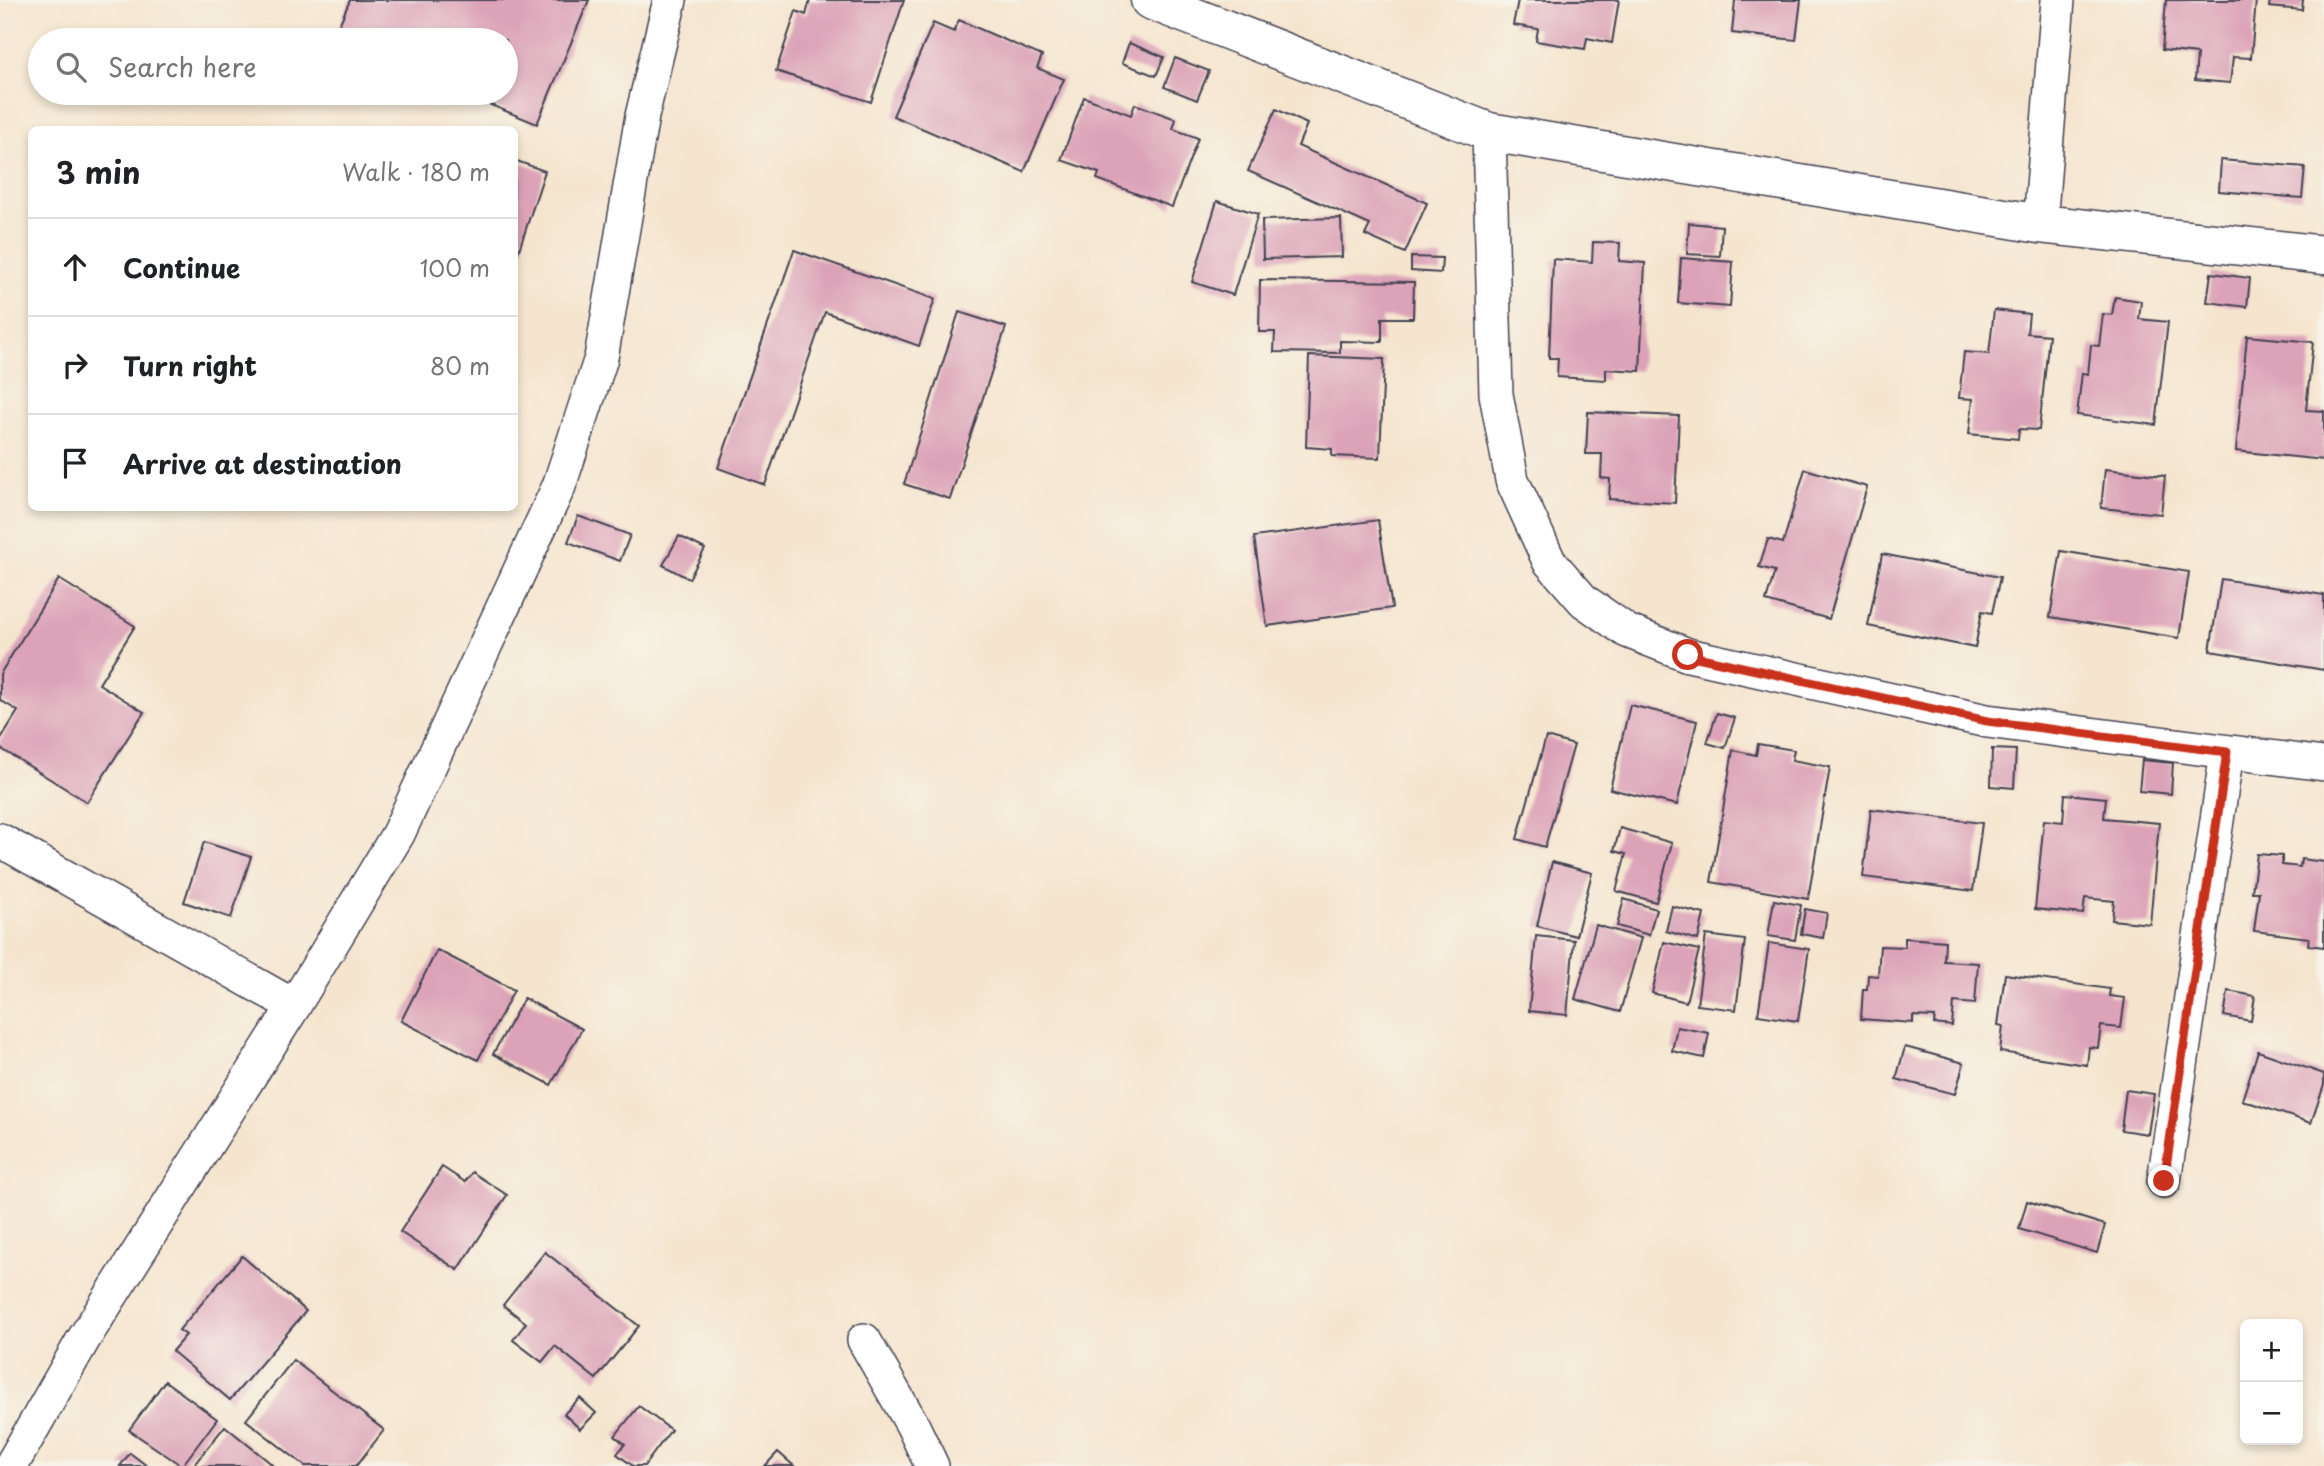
<!DOCTYPE html>
<html lang="en">
<head>
<meta charset="utf-8">
<style>
	:root { --surface:#fff; --page:#f6f6f6; --text:#202124; --muted:#757577; --line:#e0e0e0 }
	body { margin:0; font-family:"Playpen Sans",sans-serif; background:var(--page); color:var(--text) }
	.controls { position:absolute; right:21px; bottom:21px; display:grid; overflow:hidden; border-radius:10px; box-shadow:0 4px 10px #0003 }
	.controls button { width:63px; height:63px; display:grid; place-items:center; padding:0; border:0; border-bottom:2px solid var(--line); background:var(--surface); color:var(--text); font:35px sans-serif }
	.stop { position:absolute; width:21px; height:21px; margin:-16px; border:5px solid #c8321e; border-radius:50%; background:#fff }
	.stop.end { background:#c8321e; border-color:#fff; box-shadow:0 2px 7px #0008 }
	.list { margin:0; padding:0; list-style:none }
	h2 { display:flex; justify-content:space-between; align-items:center; height:91px; margin:0; padding:0 28px; font-size:30px }
	h2 small { font-size:23px; font-weight:400; color:var(--muted) }
	.list li { display:grid; grid-template-columns:46px 1fr auto; gap:21px; align-items:center; box-sizing:border-box; height:98px; padding:0 28px; border-top:2px solid var(--line) }
	.list b { display:block; font-size:26px; white-space:nowrap }
	.list em { font-size:23px; font-style:normal; color:var(--muted) }
	.icon { flex:none; width:38px; height:38px; fill:none; stroke:currentColor; stroke-width:2; stroke-linecap:round; stroke-linejoin:round }
	.map { position:relative; flex:none; width:2324px; height:1466px; overflow:hidden }
	.search { position:absolute; background:var(--surface); box-shadow:0 4px 10px #0003; left:28px; top:28px; width:490px; height:77px; display:flex; align-items:center; gap:18px; box-sizing:border-box; padding:0 24px; border-radius:38px; color:var(--muted); font-size:26px }
	.panel { position:absolute; background:var(--surface); box-shadow:0 4px 10px #0003; left:28px; top:126px; width:490px; height:385px; border-radius:10px }
	.map>svg:first-child { display:block }
</style>
</head>
<body>
<div class="map">
<svg width="2324" height="1466" viewBox="0 0 2324 1466">
	<rect width="100%" height="100%" fill="#f7f3e8"/>
	<filter id="ink" filterUnits="userSpaceOnUse"><feTurbulence type="fractalNoise" baseFrequency=".0143" numOctaves="2"/><feDisplacementMap in="SourceGraphic" scale="14" xChannelSelector="R" yChannelSelector="G"/><feConvolveMatrix kernelMatrix="1 2 1 2 8 2 1 2 1" color-interpolation-filters="sRGB"/></filter>
	<filter id="wash" filterUnits="userSpaceOnUse"><feTurbulence type="fractalNoise" baseFrequency=".00686" numOctaves="4" result="noise"/><feDisplacementMap in="SourceGraphic" scale="28" xChannelSelector="R" yChannelSelector="G"/><feGaussianBlur stdDeviation="1.57" result="paint"/><feColorMatrix in="noise" values="0 0 0 0 0 0 0 0 0 0 0 0 0 0 0 0 0 1.4 0 .05"/><feComposite in="paint" operator="in"/></filter>
	<g filter="url(#wash)">
		<rect width="100%" height="100%" fill="#f5e5cf"/>
		<g id="blocks">
			<g fill="#dca3b8">
				<polygon points="350,0 589,0 537,124 462,93 506,93 506,40 336,40 333,39"/>
				<polygon points="810,0 904,0 871,102 776,71 796,11 806,15"/>
				<polygon points="1518,0 1619,0 1612,43 1587,38 1585,49 1536,41 1538,29 1513,25"/>
				<polygon points="1735,0 1801,0 1796,40 1732,33"/>
				<polygon points="2166,0 2256,0 2251,58 2233,57 2230,83 2195,80 2197,54 2162,50"/>
				<polygon points="2270,0 2303,0 2302,10 2269,7"/>
				<polygon points="959,20 1042,56 1037,68 1064,79 1024,172 893,116 933,23 954,32"/>
				<polygon points="1129,43 1164,57 1156,76 1122,63"/>
				<polygon points="1175,58 1209,71 1197,100 1164,87"/>
				<polygon points="1084,97 1131,115 1135,104 1176,119 1173,129 1198,138 1172,207 1097,179 1099,173 1061,160"/>
				<polygon points="1276,109 1307,124 1298,146 1427,203 1405,253 1365,235 1370,225 1248,171"/>
				<polygon points="514,160 545,171 515,262 514,262"/>
				<polygon points="2221,160 2305,167 2302,198 2219,191"/>
				<polygon points="1217,201 1258,214 1233,295 1192,282"/>
				<polygon points="1341,218 1342,257 1263,259 1262,220"/>
				<polygon points="1689,223 1722,226 1720,256 1687,254"/>
				<polygon points="1593,242 1620,243 1619,261 1645,263 1640,371 1606,369 1606,380 1557,377 1558,358 1549,358 1553,259 1592,262"/>
				<polygon points="794,250 935,299 919,346 825,312 765,485 718,468"/>
				<polygon points="1411,257 1442,258 1441,273 1411,271"/>
				<polygon points="1681,258 1733,262 1730,307 1678,303"/>
				<polygon points="2211,273 2250,278 2247,307 2207,302"/>
				<polygon points="1260,280 1414,282 1413,318 1382,318 1382,342 1340,341 1340,353 1274,352 1275,332 1259,332"/>
				<polygon points="2115,297 2141,301 2139,319 2168,322 2156,425 2077,415 2082,373 2088,374 2091,345 2099,346 2103,314 2112,315"/>
				<polygon points="1994,310 2029,314 2027,333 2049,335 2039,430 2019,429 2018,439 1969,434 1973,399 1959,398 1964,352 1989,354"/>
				<polygon points="959,312 1006,327 950,499 904,484"/>
				<polygon points="2247,336 2313,342 2306,410 2324,411 2324,460 2236,451"/>
				<polygon points="1309,356 1384,359 1380,458 1332,456 1332,449 1306,447"/>
				<polygon points="1588,412 1679,416 1675,503 1609,499 1610,479 1601,478 1602,454 1586,454"/>
				<polygon points="1805,469 1867,487 1829,619 1766,601 1775,571 1759,567 1768,539 1783,543"/>
				<polygon points="2105,469 2165,476 2161,514 2101,508"/>
				<polygon points="578,516 630,535 620,561 568,542"/>
				<polygon points="1378,520 1392,608 1267,626 1254,537"/>
				<polygon points="679,536 705,549 689,579 663,565"/>
				<polygon points="2061,551 2189,572 2179,638 2050,617"/>
				<polygon points="1882,554 2000,577 1992,613 1982,611 1975,648 1868,626"/>
				<polygon points="59,579 135,626 99,684 144,712 87,802 0,748 0,740 18,711 0,700 0,674"/>
				<polygon points="2221,579 2324,595 2324,670 2210,651"/>
				<polygon points="1630,705 1697,721 1677,805 1610,789"/>
				<polygon points="1717,713 1735,718 1725,748 1707,743"/>
				<polygon points="1546,737 1574,745 1545,847 1517,839"/>
				<polygon points="1758,744 1794,750 1792,760 1830,767 1808,899 1711,882 1733,750 1756,755"/>
				<polygon points="1992,749 2016,750 2014,788 1991,786"/>
				<polygon points="2142,760 2173,763 2171,794 2139,791"/>
				<polygon points="2065,794 2106,798 2104,818 2159,823 2150,924 2112,920 2114,901 2085,898 2083,914 2035,909 2044,820 2063,822"/>
				<polygon points="1871,809 1982,823 1973,891 1863,877"/>
				<polygon points="1620,828 1672,843 1656,902 1616,891 1626,854 1614,851"/>
				<polygon points="204,842 251,857 231,918 184,902"/>
				<polygon points="2257,854 2282,856 2282,865 2300,867 2301,859 2324,862 2324,947 2308,945 2309,938 2254,931 2259,892 2252,892"/>
				<polygon points="1552,862 1592,873 1576,936 1537,926"/>
				<polygon points="1624,899 1656,909 1649,935 1617,926"/>
				<polygon points="1774,900 1801,905 1795,940 1768,936"/>
				<polygon points="1672,906 1704,914 1698,940 1666,931"/>
				<polygon points="1805,909 1827,913 1823,938 1801,934"/>
				<polygon points="1596,925 1641,938 1620,1012 1575,999"/>
				<polygon points="1706,935 1745,940 1736,1010 1697,1005"/>
				<polygon points="1536,936 1574,940 1567,1015 1529,1011"/>
				<polygon points="1905,938 1945,941 1944,961 1978,963 1975,1004 1954,1002 1952,1026 1934,1024 1935,1017 1913,1016 1913,1023 1861,1019 1863,989 1867,989 1868,975 1878,976 1880,946 1905,947"/>
				<polygon points="1664,942 1699,950 1686,1002 1652,993"/>
				<polygon points="1769,943 1809,949 1798,1021 1758,1015"/>
				<polygon points="437,950 514,990 478,1060 401,1021"/>
				<polygon points="2005,974 2110,989 2109,996 2125,998 2121,1028 2101,1026 2098,1048 2089,1047 2087,1065 2000,1052 2003,1026 1998,1025"/>
				<polygon points="2228,991 2255,996 2251,1021 2224,1016"/>
				<polygon points="524,998 582,1029 551,1085 493,1054"/>
				<polygon points="1677,1027 1709,1033 1704,1058 1672,1051"/>
				<polygon points="1905,1047 1964,1063 1955,1094 1896,1079"/>
				<polygon points="2258,1051 2324,1074 2324,1085 2311,1123 2242,1100"/>
				<polygon points="2126,1090 2154,1094 2148,1134 2121,1130"/>
				<polygon points="442,1167 465,1182 472,1172 507,1195 458,1270 400,1232"/>
				<polygon points="2027,1201 2105,1225 2097,1253 2019,1229"/>
				<polygon points="545,1252 639,1326 596,1379 555,1346 542,1362 513,1340 526,1323 503,1305"/>
				<polygon points="242,1256 306,1311 230,1400 172,1351 186,1335 179,1330"/>
				<polygon points="293,1360 384,1430 356,1466 305,1466 246,1420"/>
				<polygon points="165,1381 217,1419 182,1466 129,1430"/>
				<polygon points="580,1398 596,1413 580,1429 564,1414"/>
				<polygon points="639,1406 671,1430 644,1466 633,1466 617,1454 625,1444 615,1436"/>
				<polygon points="225,1426 274,1466 193,1466"/>
				<polygon points="778,1452 794,1466 765,1466"/>
				<polygon points="130,1453 147,1466 120,1466"/>
			</g>
		</g>
	</g>
	<g filter="url(#ink)">
		<use href="#blocks" fill-opacity="0" stroke="#423f51" stroke-width="2"/>
		<g fill="none" stroke-linecap="round" stroke-linejoin="round">
			<g stroke="#423f51" stroke-width="36">
				<g id="minor">
					<polyline points="1489,132 1496,394 1512,480 1549,561 1584,601 1627,631 1688,655 1987,721 2324,764"/>
					<polyline points="2040,224 2058,0"/>
					<polyline points="0,840 294,1006"/>
					<polyline points="2164,1181 2227,752"/>
					<polyline points="864,1340 912,1424 932,1466"/>
					<polyline points="11,1466 83,1340 294,1006 398,834 559,486 601,358 642,116 670,0"/>
				</g>
			</g>
			<g stroke="#423f51" stroke-width="41">
				<polyline id="tertiary" points="1150,0 1489,132 2040,224 2324,255"/>
			</g>
			<use href="#minor" stroke="#fff" stroke-width="33"/>
			<use href="#tertiary" stroke="#fff" stroke-width="38"/>
		</g>
	</g>
	<g fill="none" stroke-linecap="round" stroke-linejoin="round" filter="url(#ink)">
		<polyline stroke="#c8321e" stroke-width="9" points="1688,655 1987,721 2227,752 2164,1181"/>
	</g>
</svg>
<div class="controls">
<button>+</button>
<button>−</button>
</div>
<div class="stop" style="left:1688px;top:655px"></div>
<div class="stop end" style="left:2164px;top:1181px"></div>
<div class="search"><svg class="icon" aria-label="search" viewBox="0 0 24 24"><circle cx="10" cy="10" r="6"/><path d="M15 15l6 6"/></svg>Search here</div>
<section class="panel">
<h2>3 min<small>Walk · 180 m</small></h2>
<ul class="list">
<li><svg class="icon" aria-label="ahead" viewBox="0 0 24 24"><path d="M12 20V5M6 11l6-6 6 6"/></svg><div><b>Continue</b></div><em>100 m</em></li>
<li><svg class="icon" aria-label="right" viewBox="0 0 24 24"><path d="M7 20v-9h11M14 6l5 5-5 5"/></svg><div><b>Turn right</b></div><em>80 m</em></li>
<li><svg class="icon" aria-label="arrive" viewBox="0 0 24 24"><path d="M6 21V4h12l-3 4 3 4H6"/></svg><div><b>Arrive at destination</b></div></li>
</ul>
</section>
</div>
</body>
</html>
